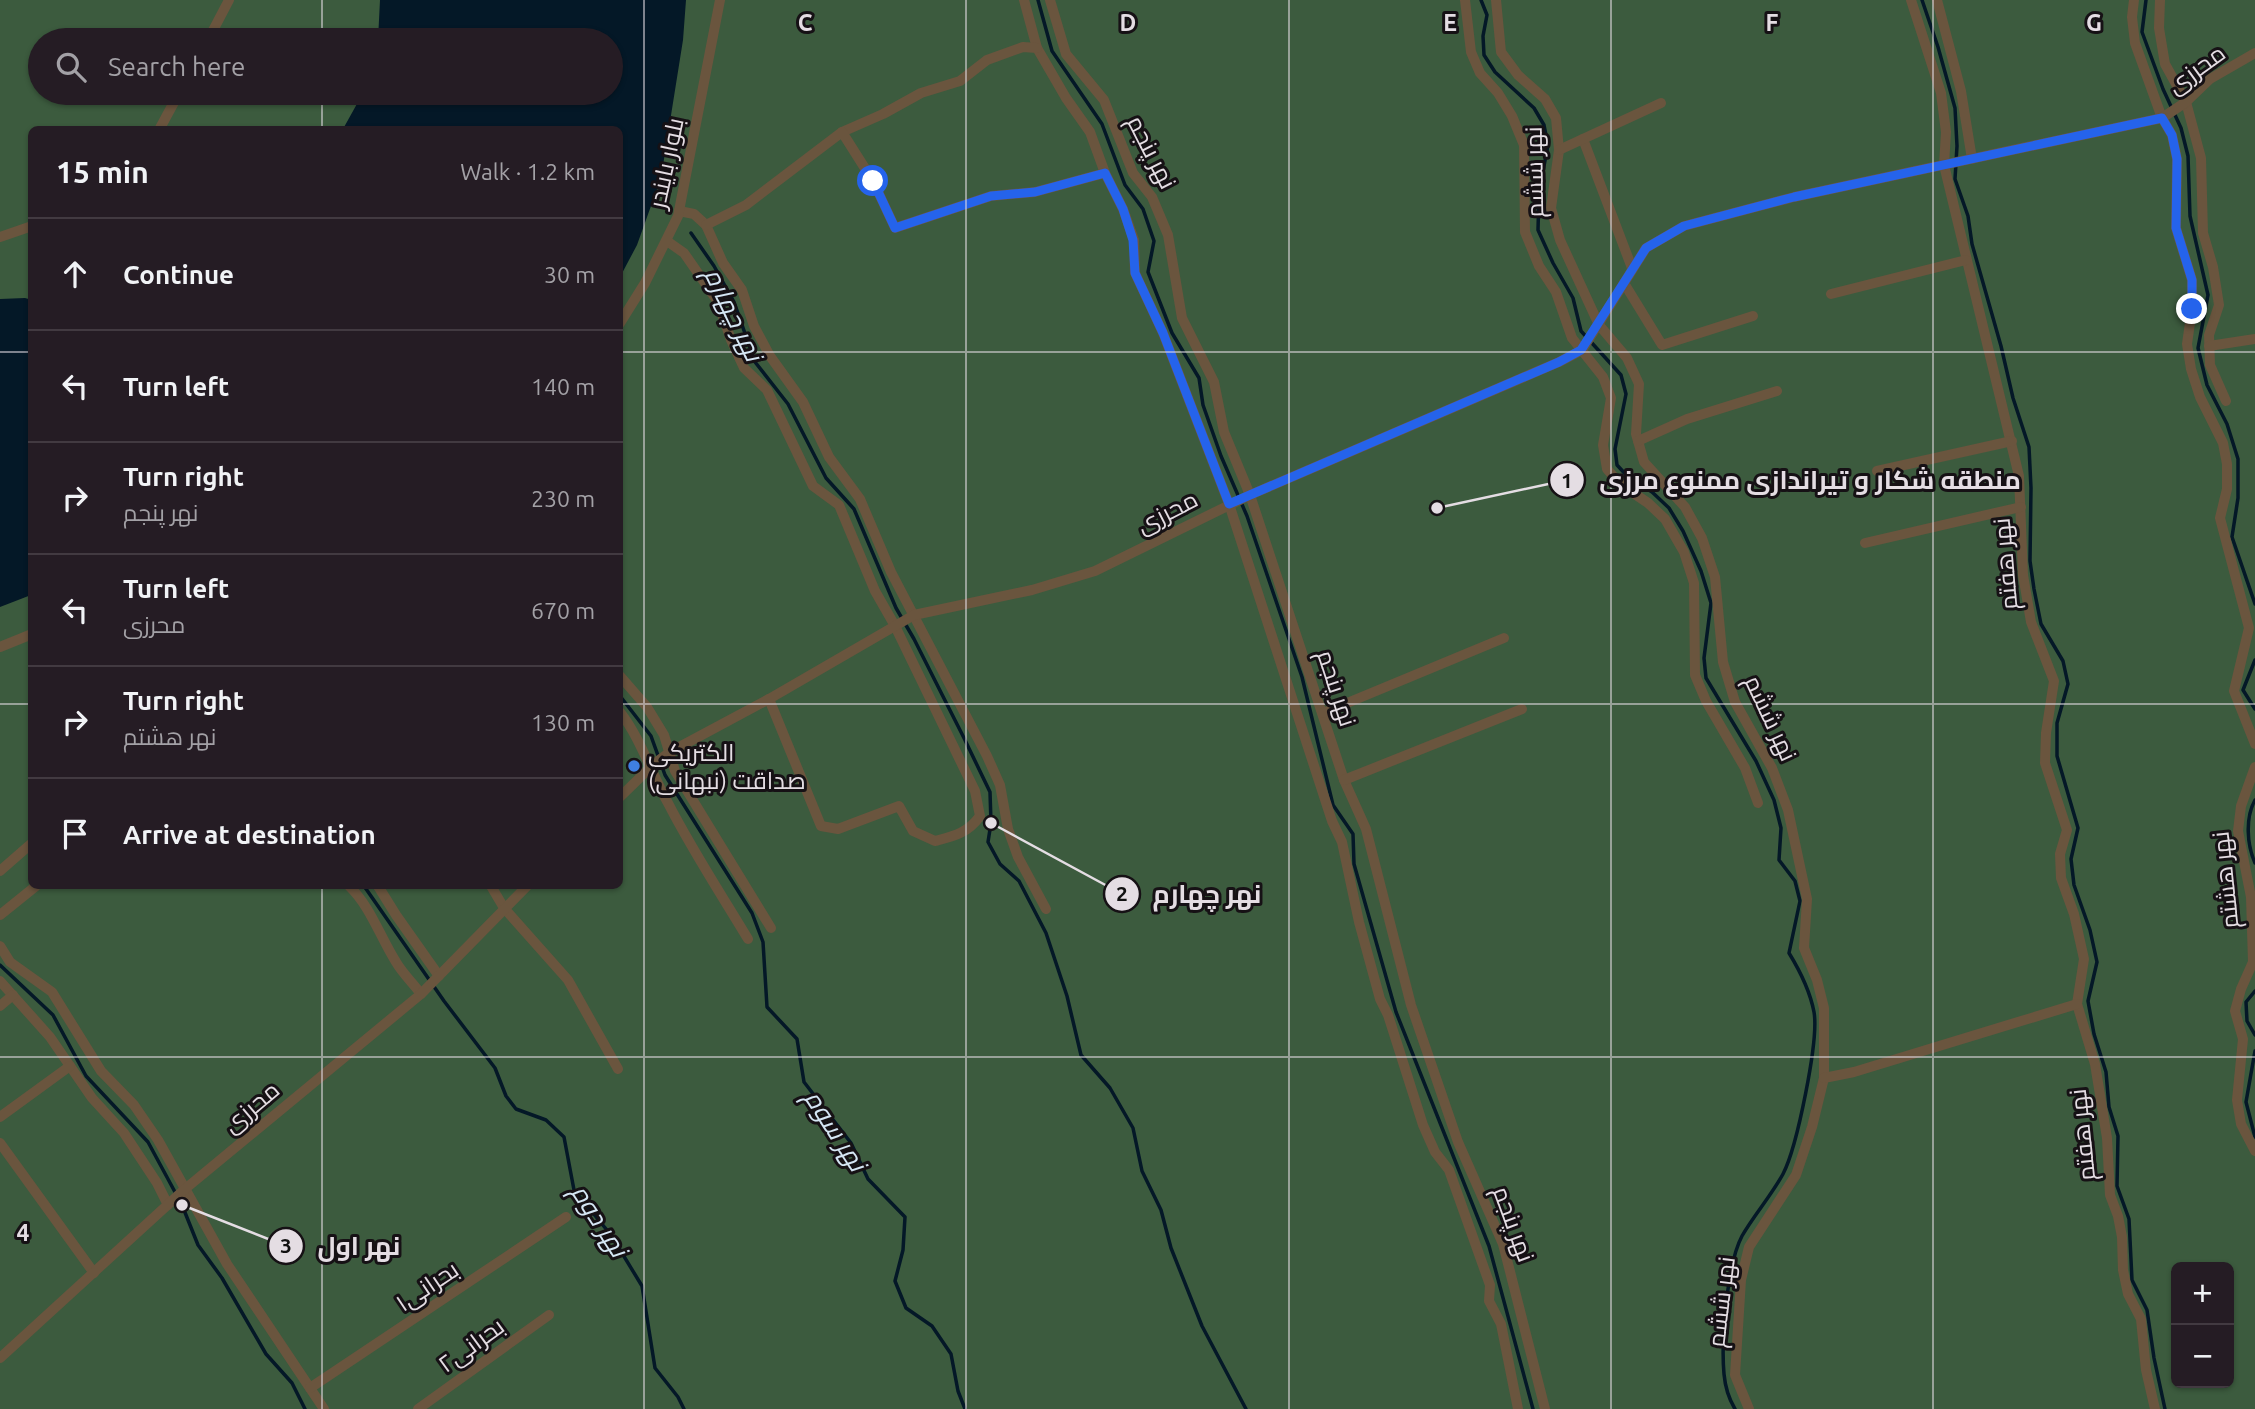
<!DOCTYPE html>
<html lang="en">
<head>
<meta charset="utf-8">
<style>
	:root { --surface:#251c24; --page:#2d252c; --text:#f1f3f6; --muted:#a3a1a6; --line:#423a41 }
	body { margin:0; font-family:Ubuntu,Cairo,sans-serif; background:var(--page); color:var(--text) }
	.controls { position:absolute; right:21px; bottom:21px; display:grid; overflow:hidden; border-radius:10px; box-shadow:0 2px 5px #0004 }
	.controls button { width:63px; height:63px; display:grid; place-items:center; padding:0; border:0; border-bottom:2px solid var(--line); background:var(--surface); color:var(--text); font:35px sans-serif }
	.stop { position:absolute; width:21px; height:21px; margin:-16px; border:5px solid #2563eb; border-radius:50%; background:#fff }
	.stop.end { background:#2563eb; border-color:#fff; box-shadow:0 2px 7px #0008 }
	.list { margin:0; padding:0; list-style:none }
	h2 { display:flex; justify-content:space-between; align-items:center; height:91px; margin:0; padding:0 28px; font-size:30px }
	h2 small { font-size:23px; font-weight:400; color:var(--muted) }
	.list li { display:grid; grid-template-columns:46px 1fr auto; gap:21px; align-items:center; box-sizing:border-box; height:112px; padding:0 28px; border-top:2px solid var(--line) }
	.list b { display:block; font-size:26px; white-space:nowrap }
	.list p { margin:0; font-size:23px; white-space:nowrap; color:var(--muted) }
	.list em { font-size:23px; font-style:normal; color:var(--muted) }
	.icon { flex:none; width:38px; height:38px; fill:none; stroke:currentColor; stroke-width:2; stroke-linecap:round; stroke-linejoin:round }
	.map { position:relative; flex:none; width:2255px; height:1409px; overflow:hidden }
	.search { position:absolute; background:var(--surface); box-shadow:0 2px 5px #0004; left:28px; top:28px; width:595px; height:77px; display:flex; align-items:center; gap:18px; box-sizing:border-box; padding:0 24px; border-radius:38px; color:var(--muted); font-size:26px }
	.panel { position:absolute; background:var(--surface); box-shadow:0 2px 5px #0004; left:28px; top:126px; width:595px; height:763px; border-radius:10px }
	.map>svg:first-child { display:block }
</style>
</head>
<body>
<div class="map">
<svg width="2255" height="1409" viewBox="0 0 2255 1409">
	<rect width="100%" height="100%" fill="#312630"/>
	<path fill="#3c5b3e" fill-rule="evenodd" d="M0,0H2255V1409H0ZM40,40H611V93H40ZM32,130H620V886H32ZM2176,1267H2229V1383H2176Z"/>
	<g fill="#041827">
		<polygon points="380,0 686,0 683,40 661,178 637,245 620,277 620,130 343,129 363,93 611,93 611,40 378,40"/>
		<polygon points="25,298 32,300 31,595 0,607 0,299"/>
	</g>
	<g fill="none" stroke-linecap="round" stroke-linejoin="round">
		<g stroke="#041827" stroke-width="3.5">
			<polyline points="1038,0 1052,51 1102,124 1125,185 1143,209 1154,241 1148,272 1172,333 1199,378 1203,405 1221,456 1247,516 1302,677 1333,805 1353,834 1354,864 1396,1012 1489,1246 1533,1409"/>
			<path d="M1481,0L1487,15L1483,36L1484,55L1495,72L1534,108L1544,125L1548,145L1539,192L1538,230L1553,263L1573,298L1581,331L1621,375L1626,394L1615,449L1617,465L1629,478L1652,492L1669,508L1683,531L1701,571L1711,603L1704,658L1706,678L1756,761L1774,800L1781,828L1779,860L1795,881L1800,901L1789,953C1800,971 1810,991 1814,1012C1819,1040 1797,1147 1783,1174C1771,1196 1754,1215 1742,1236C1727,1264 1721,1341 1724,1374C1725,1385 1729,1399 1735,1409"/>
			<polyline points="1922,0 1938,47 1955,108 1957,146 1955,179 1968,216 1972,244 2001,346 2013,398 2029,447 2031,488 2030,561 2034,589 2041,624 2063,661 2068,684 2057,723 2057,756 2078,828 2071,859 2074,885 2090,930 2097,962 2088,1001 2094,1034 2106,1072 2109,1107 2118,1136 2117,1186 2129,1219 2132,1280 2147,1310 2154,1358 2165,1409"/>
			<polyline points="2146,0 2142,32 2163,89 2181,128 2188,156 2190,216 2208,295 2198,348 2207,385 2227,424 2238,459 2238,498 2232,537 2255,604"/>
			<polyline points="691,233 714,266 734,302 755,362 788,404 826,478 854,509 896,608 914,639 964,738 990,792 991,823 988,842 1000,864 1019,881 1046,933 1067,996 1081,1055 1110,1088 1133,1128 1142,1171 1161,1210 1171,1248 1202,1326 1246,1409"/>
			<polyline points="2255,660 2243,690 2255,709"/>
			<polyline points="620,696 651,736 665,775 752,913 763,942 767,1007 797,1039 804,1082 851,1143 868,1179 905,1217 903,1250 895,1281 906,1308 932,1326 951,1354 958,1391 965,1409"/>
			<path d="M2255,800C2245,818 2247,845 2255,863"/>
			<polyline points="364,886 444,1001 495,1068 506,1096 516,1109 546,1120 564,1137 574,1190 611,1235 642,1286 655,1368 678,1397 684,1409"/>
			<polyline points="0,965 53,1015 86,1076 148,1142 182,1205 198,1245 222,1278 266,1354 292,1383 305,1409"/>
			<polyline points="2255,991 2246,1002 2247,1021 2255,1035"/>
			<polyline points="2255,1051 2246,1102 2255,1137"/>
		</g>
		<g stroke="#6a553e" stroke-width="10">
			<polyline points="1024,0 1037,48 1066,98 1090,132 1105,173 1123,209 1134,240 1135,273 1163,333 1229,504 1332,821 1342,842 1359,922 1380,999 1388,1015 1423,1125 1435,1152 1449,1170 1490,1285 1489,1301 1501,1324 1518,1409"/>
			<polyline points="1050,0 1066,54 1104,100 1133,173 1152,197 1168,235 1182,318 1214,382 1224,432 1250,495 1344,780 1366,829 1411,1005 1458,1142 1503,1244 1545,1409"/>
			<polyline points="1465,0 1471,52 1480,73 1498,93 1512,116 1524,145 1525,232 1539,266 1556,292 1572,338 1603,377 1611,398 1603,445 1607,469 1620,484 1648,503 1665,519 1684,552 1694,583 1695,675 1706,701 1745,768 1758,803"/>
			<polyline points="1496,0 1501,52 1518,75 1545,99 1556,118 1559,150 1551,208 1560,240 1599,325 1627,358 1639,384 1636,434 1644,462 1685,507 1702,538 1715,577 1723,662 1735,702 1772,768 1788,810 1807,899 1804,948 1817,980 1824,1008 1824,1078 1812,1127 1796,1175 1749,1247 1741,1280 1735,1375 1749,1409"/>
			<polyline points="1911,0 1941,93 1946,132 1944,165 2019,476 2023,575 2031,622 2054,681 2046,733 2045,763 2067,830 2060,854 2061,878 2074,914 2084,959 2077,1004 2095,1064 2107,1138 2110,1195 2118,1216 2122,1237 2123,1270 2128,1294 2141,1319 2146,1370 2155,1409"/>
			<polyline points="1937,0 1961,91 1972,159"/>
			<polyline points="2134,0 2132,17 2135,43 2162,118 2172,135 2177,159 2176,228 2192,280 2192,309 2187,344 2191,369 2200,397 2223,443 2227,464 2227,489 2220,518 2249,628 2234,691 2255,744"/>
			<polyline points="2160,0 2159,28 2165,64 2186,102 2201,158 2203,233 2213,267 2219,305 2209,335 2210,365 2226,401"/>
			<polyline points="208,40 229,0"/>
			<polyline points="159,130 179,93"/>
			<polyline points="842,132 883,114 921,93 960,81 987,60 1023,47 1037,48"/>
			<polyline points="1583,139 1632,268"/>
			<polyline points="1559,150 1661,103"/>
			<polyline points="679,211 694,214 706,225 723,263 742,290 754,326 770,356 803,402 829,457 860,499 891,572 987,756 1000,785 1008,829 1018,857 1046,909"/>
			<polyline points="706,225 746,205 842,132 873,181 895,228 991,196 1035,192 1105,173"/>
			<polyline points="0,237 32,226"/>
			<path d="M667,241L684,253L718,302L731,340L744,368L767,390L813,486L839,505L875,591L895,626L975,791L980,816C968,833 954,836 935,841L913,831L899,806L838,829L821,826L769,699"/>
			<polyline points="1624,283 1662,345 1753,316"/>
			<polyline points="1831,294 1966,260"/>
			<polyline points="620,323 645,283 678,216 720,0"/>
			<polyline points="2209,346 2255,339"/>
			<polyline points="1638,441 1687,419 1777,391"/>
			<polyline points="1877,471 2012,441"/>
			<polyline points="1865,543 2021,507"/>
			<polyline points="0,647 32,634"/>
			<polyline points="620,676 647,707 664,735 675,771 771,928"/>
			<path d="M620,712C641,739 651,773 668,803C692,850 721,894 748,939"/>
			<polyline points="1323,713 1504,638"/>
			<polyline points="2255,767 2241,806 2238,831 2251,897 2253,962 2241,989 2235,1011 2243,1039 2237,1100 2241,1124 2255,1151"/>
			<polyline points="1344,780 1522,709"/>
			<polyline points="620,797 655,763 670,752 769,699 914,615 1032,590 1095,571 1250,495 1559,362 1582,350 1646,248 1684,226 1794,197 2162,118 2186,102 2210,79 2255,53"/>
			<polyline points="0,871 32,843"/>
			<path d="M349,886C371,907 380,937 396,962C403,974 413,983 421,994"/>
			<polyline points="378,886 396,915 439,976"/>
			<polyline points="491,886 504,908 568,980 618,1069"/>
			<polyline points="0,915 36,886"/>
			<polyline points="0,946 10,962 52,992 101,1071 134,1105 158,1140 227,1264 324,1409"/>
			<polyline points="0,981 50,1037 92,1098 124,1133 157,1183 168,1205"/>
			<polyline points="0,1006 13,995"/>
			<polyline points="1824,1078 1854,1072 2077,1004"/>
			<polyline points="0,1117 70,1066"/>
			<polyline points="0,1143 94,1273"/>
			<polyline points="0,1358 185,1189 421,994 527,886"/>
			<polyline points="310,1388 566,1217"/>
			<polyline points="418,1409 549,1315"/>
		</g>
	</g>
	<g fill="none" stroke-linecap="round" stroke-linejoin="round">
		<polyline stroke="#2563eb" stroke-width="9" points="873,181 895,228 991,196 1035,192 1105,173 1123,209 1133,240 1135,273 1163,333 1229,504 1559,362 1581,350 1646,248 1684,226 1794,197 2162,118 2172,135 2177,159 2176,228 2192,280 2192,309"/>
	</g>
	<path fill="none" stroke="#e4dde3" stroke-width="2" stroke-opacity="0.55" d="M322,0V40M644,0V1409M966,0V1409M1289,0V1409M1611,0V1409M1933,0V1409M322,93V130M0,352H32M620,352H2255M0,704H32M620,704H2255M322,886V1409M0,1057H2255"/>
	<circle fill="#3f7fe0" stroke="#161115" stroke-width="2.5" cx="634" cy="766" r="7"/>
	<g text-anchor="middle" dominant-baseline="central" stroke-width="6" stroke-linejoin="round" paint-order="stroke">
		<g font-size="24" fill="#e4dde3" stroke="#161115">
			<text transform="translate(2196 69) rotate(-36)">محرزی</text>
			<text transform="translate(1152 152) rotate(63)">نهر پنجم</text>
			<text transform="translate(666 163) rotate(-78)">بلوار بایندر</text>
			<text transform="translate(1534 172) rotate(-91)">نهر ششم</text>
			<text transform="translate(1167 512) rotate(-27)">محرزی</text>
			<text transform="translate(2005 564) rotate(-95)">نهر هفتم</text>
			<text transform="translate(1337 688) rotate(72)">نهر پنجم</text>
			<text transform="translate(1771 718) rotate(65)">نهر ششم</text>
			<text transform="translate(2225 880) rotate(-96)">نهر هشتم</text>
			<text transform="translate(251 1107) rotate(-40)">محرزی</text>
			<text transform="translate(2082 1135) rotate(-96)">نهر هفتم</text>
			<text transform="translate(1514 1224) rotate(70)">نهر پنجم</text>
			<text transform="translate(427 1286) rotate(-34)">بحرانی۱</text>
			<text transform="translate(1721 1302) rotate(-83)">نهر ششم</text>
			<text transform="translate(471 1345) rotate(-36)">بحرانی۲</text>
		</g>
		<g font-size="24" fill="#e4dde3" stroke="#161115" text-anchor="start">
			<text x="648" y="752">الکتریکی<tspan x="648" dy="28">صداقت (نبهانی)</tspan></text>
		</g>
		<g font-size="26" font-style="italic" fill="#d5e6f4" stroke="#161115">
			<text transform="translate(734 314) rotate(64)">نهر چهارم</text>
			<text transform="translate(836 1130) rotate(57)">نهر سوم</text>
			<text transform="translate(600 1220) rotate(57)">نهر دوم</text>
		</g>
	</g>
	<g font-size="23" text-anchor="middle" font-weight="bold" fill="#e4dde3" stroke="#161115" stroke-width="6" stroke-linejoin="round" paint-order="stroke">
		<text x="805" y="31">C</text>
		<text x="1128" y="31">D</text>
		<text x="1450" y="31">E</text>
		<text x="1772" y="31">F</text>
		<text x="2094" y="31">G</text>
		<text x="23" y="1241">4</text>
	</g>
	<path fill="none" stroke="#e4dde3" stroke-width="2.5" d="M1437 508L1567 480M991 823L1122 894M182 1205L286 1246"/>
	<g fill="#e4dde3" stroke="#161115" stroke-width="2.5">
		<circle cx="1437" cy="508" r="7"/>
		<circle cx="991" cy="823" r="7"/>
		<circle cx="182" cy="1205" r="7"/>
		<circle cx="1567" cy="480" r="18"/>
		<circle cx="1122" cy="894" r="18"/>
		<circle cx="286" cy="1246" r="18"/>
	</g>
	<g font-size="21" text-anchor="middle" font-weight="bold" fill="#111">
		<text x="1567" y="488">1</text>
		<text x="1122" y="901">2</text>
		<text x="286" y="1253">3</text>
	</g>
	<g font-size="26" text-anchor="middle" font-weight="bold" fill="#e4dde3" stroke="#161115" stroke-width="6" stroke-linejoin="round" paint-order="stroke">
		<text x="1810" y="489">منطقه شکار و تیراندازی ممنوع مرزی</text>
		<text x="1207" y="903">نهر چهارم</text>
		<text x="359" y="1255">نهر اول</text>
	</g>
</svg>
<div class="controls">
<button>+</button>
<button>−</button>
</div>
<div class="stop" style="left:873px;top:181px"></div>
<div class="stop end" style="left:2192px;top:309px"></div>
<div class="search"><svg class="icon" aria-label="search" viewBox="0 0 24 24"><circle cx="10" cy="10" r="6"/><path d="M15 15l6 6"/></svg>Search here</div>
<section class="panel">
<h2>15 min<small>Walk · 1.2 km</small></h2>
<ul class="list">
<li><svg class="icon" aria-label="ahead" viewBox="0 0 24 24"><path d="M12 20V5M6 11l6-6 6 6"/></svg><div><b>Continue</b></div><em>30 m</em></li>
<li><svg class="icon" aria-label="left" viewBox="0 0 24 24"><path d="M17 20v-9H6M10 6l-5 5 5 5"/></svg><div><b>Turn left</b></div><em>140 m</em></li>
<li><svg class="icon" aria-label="right" viewBox="0 0 24 24"><path d="M7 20v-9h11M14 6l5 5-5 5"/></svg><div><b>Turn right</b><p>نهر پنجم</p></div><em>230 m</em></li>
<li><svg class="icon" aria-label="left" viewBox="0 0 24 24"><path d="M17 20v-9H6M10 6l-5 5 5 5"/></svg><div><b>Turn left</b><p>محرزی</p></div><em>670 m</em></li>
<li><svg class="icon" aria-label="right" viewBox="0 0 24 24"><path d="M7 20v-9h11M14 6l5 5-5 5"/></svg><div><b>Turn right</b><p>نهر هشتم</p></div><em>130 m</em></li>
<li><svg class="icon" aria-label="arrive" viewBox="0 0 24 24"><path d="M6 21V4h12l-3 4 3 4H6"/></svg><div><b>Arrive at destination</b></div></li>
</ul>
</section>
</div>
</body>
</html>
